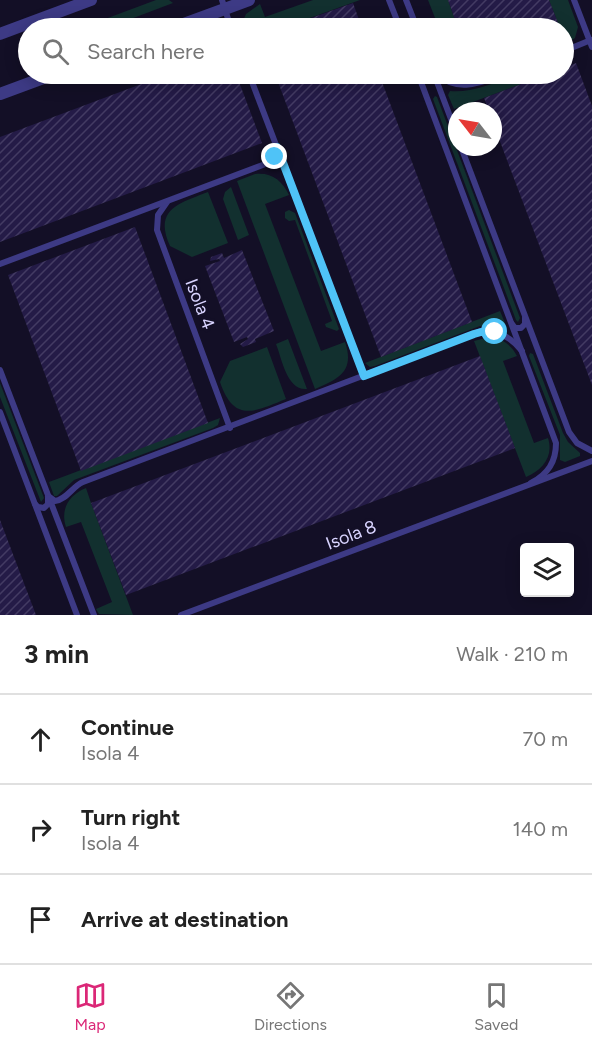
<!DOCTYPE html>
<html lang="en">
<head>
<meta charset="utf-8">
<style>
	:root { --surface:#fff; --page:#f2f2f2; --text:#222; --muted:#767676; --line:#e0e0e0; --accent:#db2777 }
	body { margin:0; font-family:Figtree,sans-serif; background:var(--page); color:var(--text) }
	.controls { position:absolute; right:18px; bottom:18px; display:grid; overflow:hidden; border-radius:6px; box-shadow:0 3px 15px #0003 }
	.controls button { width:54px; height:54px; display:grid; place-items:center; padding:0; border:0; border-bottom:2px solid var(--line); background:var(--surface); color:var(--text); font:30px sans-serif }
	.compass { position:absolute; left:448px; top:102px; width:54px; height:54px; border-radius:50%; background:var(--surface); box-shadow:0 3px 15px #0003; rotate:301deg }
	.stop { position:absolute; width:18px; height:18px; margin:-14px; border:4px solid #4fc3f7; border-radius:50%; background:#fff }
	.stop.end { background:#4fc3f7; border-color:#fff; box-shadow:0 2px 6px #0008 }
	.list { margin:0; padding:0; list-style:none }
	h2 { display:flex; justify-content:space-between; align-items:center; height:78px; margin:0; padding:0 24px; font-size:26px }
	h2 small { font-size:20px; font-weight:400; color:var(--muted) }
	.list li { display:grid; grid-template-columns:39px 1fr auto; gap:18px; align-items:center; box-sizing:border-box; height:90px; padding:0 24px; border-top:2px solid var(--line) }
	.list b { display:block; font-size:22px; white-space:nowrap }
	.list p { margin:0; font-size:20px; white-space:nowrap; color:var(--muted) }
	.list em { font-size:20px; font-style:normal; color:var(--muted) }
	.icon { flex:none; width:33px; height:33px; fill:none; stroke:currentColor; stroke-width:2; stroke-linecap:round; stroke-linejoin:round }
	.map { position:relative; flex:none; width:592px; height:615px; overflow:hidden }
	.search { position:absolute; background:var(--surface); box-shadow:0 3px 15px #0003; left:18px; right:18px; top:18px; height:66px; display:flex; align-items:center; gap:15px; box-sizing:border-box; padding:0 21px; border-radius:33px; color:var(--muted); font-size:22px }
	.sheet { height:348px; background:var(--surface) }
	nav { display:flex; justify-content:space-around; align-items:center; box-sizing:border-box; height:84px; border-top:2px solid var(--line); background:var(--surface); font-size:16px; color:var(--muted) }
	nav a { display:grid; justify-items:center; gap:3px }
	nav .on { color:var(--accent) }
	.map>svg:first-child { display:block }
</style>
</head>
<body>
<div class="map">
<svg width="592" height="615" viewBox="0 0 592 615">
	<defs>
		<pattern id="building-hatch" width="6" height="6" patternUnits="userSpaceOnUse" patternTransform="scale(1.5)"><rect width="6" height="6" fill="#241b47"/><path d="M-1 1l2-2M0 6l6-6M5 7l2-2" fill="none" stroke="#433b63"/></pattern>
	</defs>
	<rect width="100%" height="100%" fill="#130f26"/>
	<g fill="#12302f">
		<polygon points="156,0 169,0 173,3 107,28 81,28"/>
		<polygon points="313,0 360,0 282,28 240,28 246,14 260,4 265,17"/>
		<polygon points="428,0 448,0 458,28 439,28"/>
		<polygon points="549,0 568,0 578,27 575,38 566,44 564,28 560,28"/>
		<path d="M519,74H548L454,109L448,95L450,91C474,93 496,82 519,74Z"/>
		<polygon points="435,96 437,97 520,318 518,322 516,320 433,99"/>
		<path d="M255,174C271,172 282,180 289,195L265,204L321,351L345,342C355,371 339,379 315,389L237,181Z"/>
		<polygon points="231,187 249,235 238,240 223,199 225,192"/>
		<path d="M208,192L228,243L192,257L170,246C153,209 180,203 208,192Z"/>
		<polygon points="289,210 295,213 339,329 337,331 326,327 325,324 332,321 295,220 289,221 285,218 285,212"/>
		<polygon points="500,311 505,323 504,327 480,326 375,366 370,367 365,363"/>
		<path d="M489,337C501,338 511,344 517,356L503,361L534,443L548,438C554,457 542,470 526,477L474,341Z"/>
		<path d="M288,339L307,389C287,391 282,359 276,344Z"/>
		<path d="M267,347L286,399C254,412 234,423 220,382L230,361Z"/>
		<polygon points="530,353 533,354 563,433 568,442 580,453 580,456 565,462 560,460 560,435 529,356"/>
		<polygon points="0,383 44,498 41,502 0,397"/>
		<polygon points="220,418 218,425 213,428 74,480 57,496 54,496 49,482"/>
		<path d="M86,488L91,503L133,615L99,614L96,609L112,602L81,522L66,527C60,509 69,495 86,488Z"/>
	</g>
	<g fill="url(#building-hatch)">
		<polygon points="448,0 549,0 560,28 458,28"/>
		<polygon points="353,3 362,28 283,28"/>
		<polygon points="576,63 592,106 592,385 493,123 493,111 489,111 484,98 548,74 564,74 564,68"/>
		<polygon points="168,74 236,74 262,143 0,242 0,137"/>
		<polygon points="275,74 379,74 472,322 381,357"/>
		<polygon points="135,227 208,423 81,471 8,275"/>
		<polygon points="242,250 274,331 255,339 256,342 243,347 240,344 248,339 247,337 234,342 205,266 220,261 219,259 210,261 211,257 222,253 224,258"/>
		<polygon points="480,356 515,448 126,595 91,503"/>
		<polygon points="0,520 36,615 0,615"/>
	</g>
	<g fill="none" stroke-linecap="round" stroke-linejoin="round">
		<g stroke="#3d3a85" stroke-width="6">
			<polyline points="222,0 231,28"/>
			<polyline points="389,0 400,28"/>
			<polyline points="406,0 417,28"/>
			<polyline points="574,0 592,47"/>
			<polyline points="564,51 591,40"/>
			<polyline points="249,74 364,376"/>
			<path d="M418,74L556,443C556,462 548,474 531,483"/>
			<polyline points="434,74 457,135"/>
			<path d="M436,74C459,93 479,83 504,74"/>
			<polyline points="461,147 569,432 577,443 592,451"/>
			<polyline points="167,202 158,215 157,230 230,428"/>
			<polyline points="0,264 268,163 275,157 277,148"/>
			<polyline points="512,324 515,328 521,328 525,324 525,318"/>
			<polyline points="0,370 94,615"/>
			<polyline points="0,412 77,615"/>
			<path d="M48,496L55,501C66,500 73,486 83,482L481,331C499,331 511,337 522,351"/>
			<polyline points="35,504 38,507 44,508 48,504 48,498"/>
			<polyline points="181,615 592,461"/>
		</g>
		<g stroke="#3d3a85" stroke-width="12">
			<polyline points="173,28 249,0"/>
			<polyline points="0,34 91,0"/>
			<polyline points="0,94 54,74"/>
		</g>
	</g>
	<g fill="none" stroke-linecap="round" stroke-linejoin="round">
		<polyline stroke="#4fc3f7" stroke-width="8" points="275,157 277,147 364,376 474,334 481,332 495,332"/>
	</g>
	<g text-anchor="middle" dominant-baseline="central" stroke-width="6" stroke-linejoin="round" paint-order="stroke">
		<g font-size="18" fill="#d9d4ff" stroke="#130f26">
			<text transform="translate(200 304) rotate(69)">Isola 4</text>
			<text transform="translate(351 535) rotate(-21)">Isola 8</text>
		</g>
	</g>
</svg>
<div class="controls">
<button><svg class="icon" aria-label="layers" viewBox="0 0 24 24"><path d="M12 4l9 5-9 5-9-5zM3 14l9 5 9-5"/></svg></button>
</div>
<svg class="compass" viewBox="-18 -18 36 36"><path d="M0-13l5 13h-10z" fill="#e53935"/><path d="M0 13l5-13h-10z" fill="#767676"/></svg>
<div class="stop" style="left:495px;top:332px"></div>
<div class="stop end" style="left:275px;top:157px"></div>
<div class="search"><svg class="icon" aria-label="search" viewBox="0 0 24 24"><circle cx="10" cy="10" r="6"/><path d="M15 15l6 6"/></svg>Search here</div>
</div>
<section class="sheet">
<h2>3 min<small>Walk · 210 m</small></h2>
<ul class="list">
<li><svg class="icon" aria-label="ahead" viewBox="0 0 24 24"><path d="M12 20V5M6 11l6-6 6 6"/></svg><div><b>Continue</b><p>Isola 4</p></div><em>70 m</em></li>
<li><svg class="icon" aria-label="right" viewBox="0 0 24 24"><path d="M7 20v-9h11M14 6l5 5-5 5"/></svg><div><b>Turn right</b><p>Isola 4</p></div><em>140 m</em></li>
<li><svg class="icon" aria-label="arrive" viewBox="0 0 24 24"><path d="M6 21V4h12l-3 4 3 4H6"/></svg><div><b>Arrive at destination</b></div></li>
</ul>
</section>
<nav>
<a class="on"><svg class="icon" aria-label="map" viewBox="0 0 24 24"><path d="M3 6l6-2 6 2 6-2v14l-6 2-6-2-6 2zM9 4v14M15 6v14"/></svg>Map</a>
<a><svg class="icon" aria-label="directions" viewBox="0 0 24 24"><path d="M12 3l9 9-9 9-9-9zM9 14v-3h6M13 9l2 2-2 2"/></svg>Directions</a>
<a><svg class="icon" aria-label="saved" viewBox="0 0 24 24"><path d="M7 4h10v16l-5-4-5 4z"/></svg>Saved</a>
</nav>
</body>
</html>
